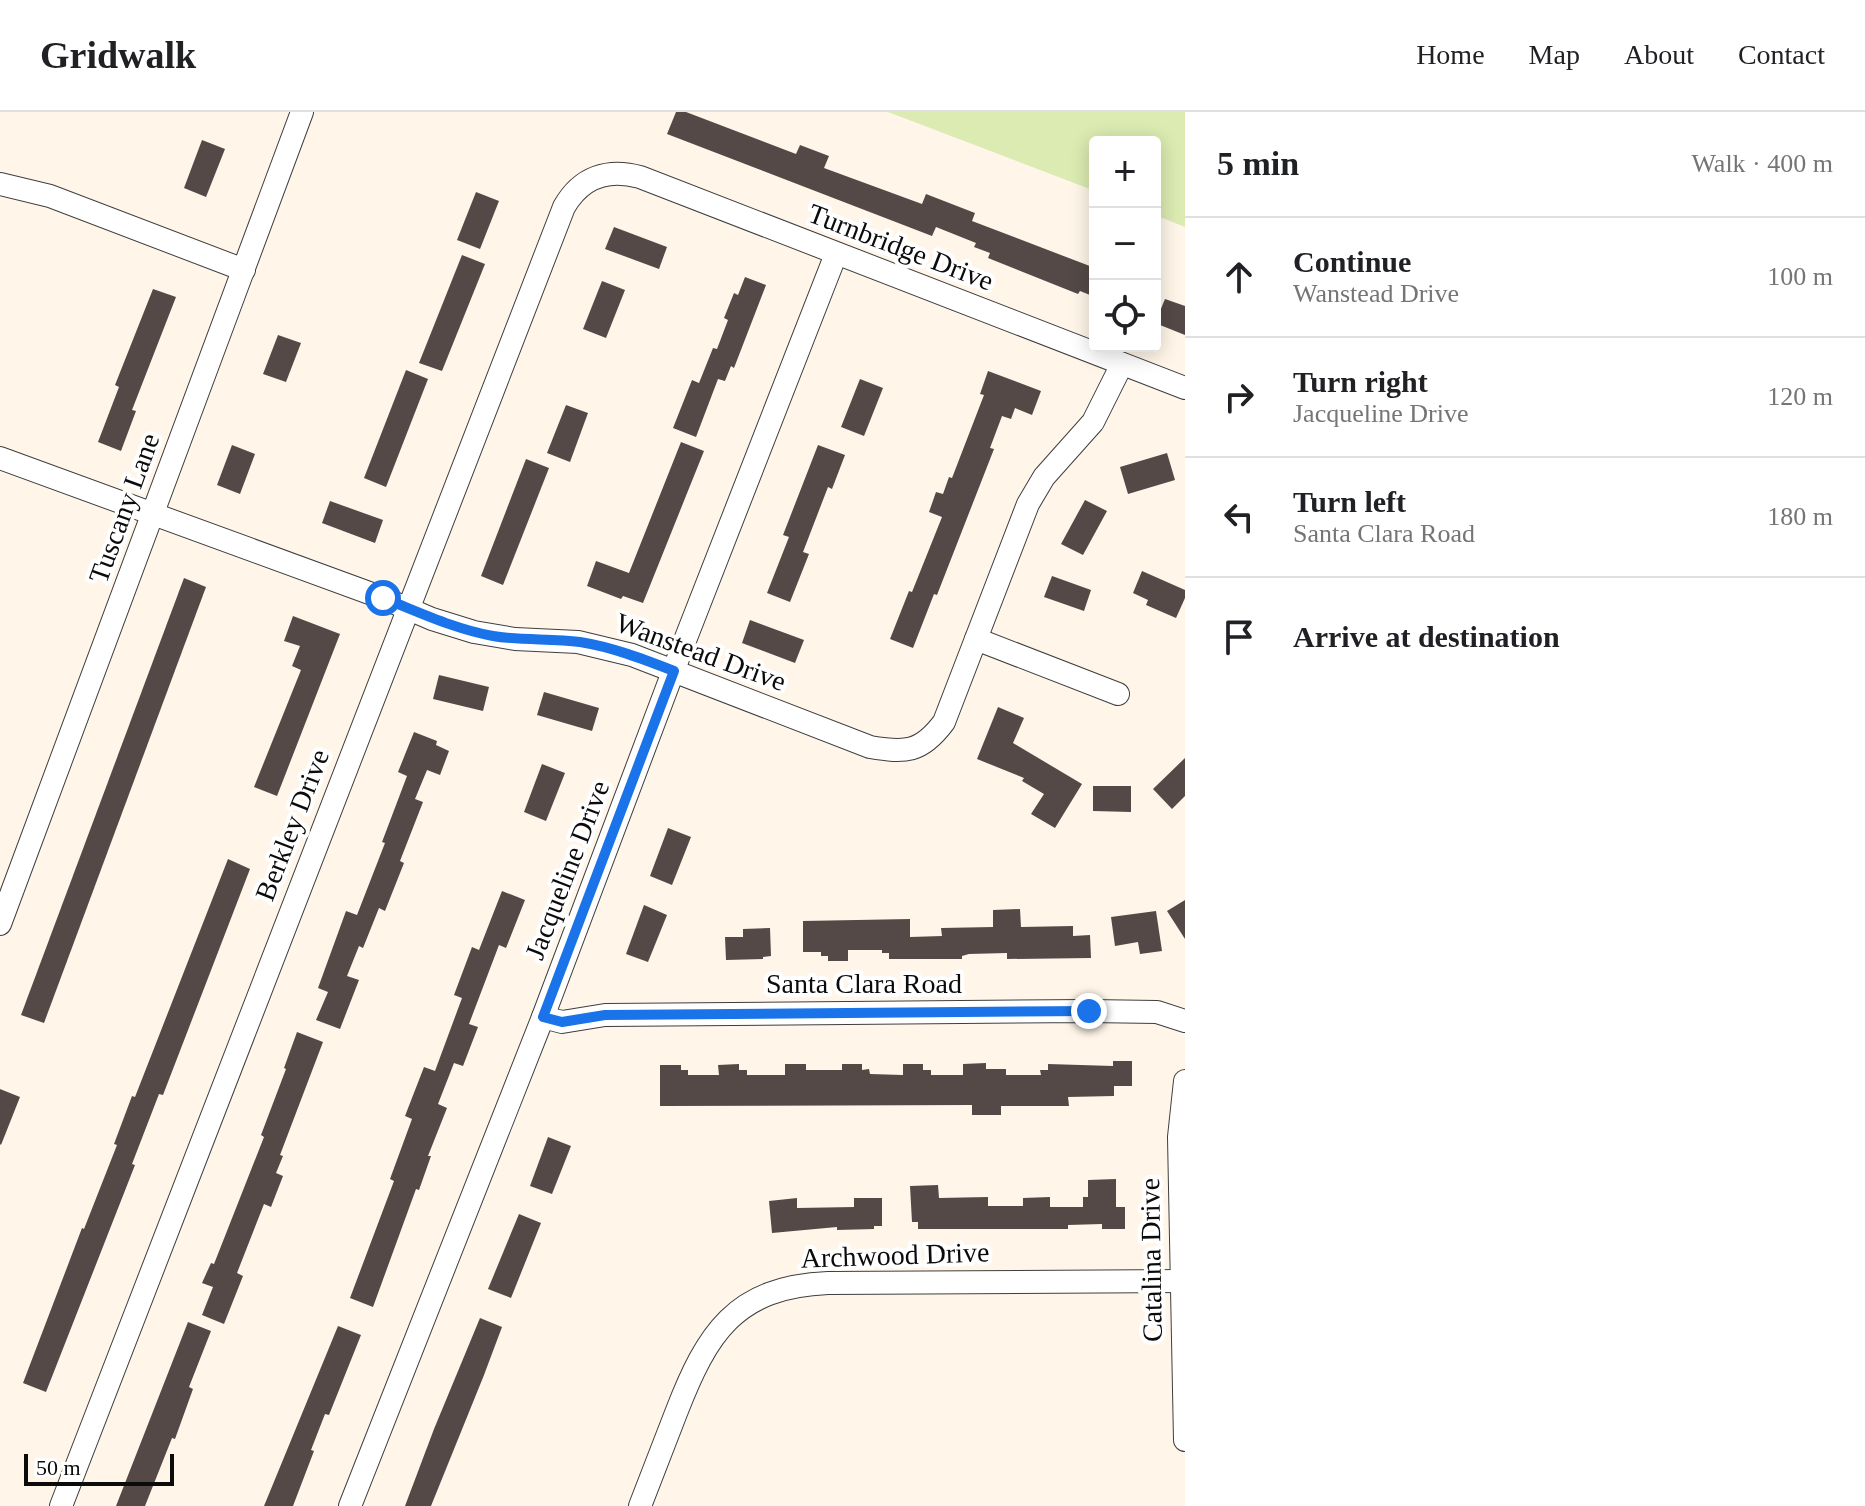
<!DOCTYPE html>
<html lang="en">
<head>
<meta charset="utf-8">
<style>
	:root { --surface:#fff; --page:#f6f6f6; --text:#202124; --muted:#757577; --line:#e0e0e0 }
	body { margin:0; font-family:Georgia,serif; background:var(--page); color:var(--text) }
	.controls { position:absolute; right:24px; top:24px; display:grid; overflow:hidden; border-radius:8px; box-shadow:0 4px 20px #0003 }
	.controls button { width:72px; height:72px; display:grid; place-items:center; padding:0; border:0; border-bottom:2px solid var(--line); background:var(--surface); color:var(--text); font:40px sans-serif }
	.scale { position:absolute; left:24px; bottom:20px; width:150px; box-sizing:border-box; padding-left:8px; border:4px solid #0b0b0b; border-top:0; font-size:22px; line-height:28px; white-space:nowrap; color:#0b0b0b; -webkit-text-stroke:6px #fff; paint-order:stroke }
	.stop { position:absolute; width:24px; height:24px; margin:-18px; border:6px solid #1a73e8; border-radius:50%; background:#fff }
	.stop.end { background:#1a73e8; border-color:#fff; box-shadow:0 2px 8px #0008 }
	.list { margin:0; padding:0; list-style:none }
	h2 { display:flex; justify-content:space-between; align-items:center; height:104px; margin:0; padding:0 32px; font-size:34px }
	h2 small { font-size:26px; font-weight:400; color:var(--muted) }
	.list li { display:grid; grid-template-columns:52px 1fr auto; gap:24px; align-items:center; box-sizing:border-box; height:120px; padding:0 32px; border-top:2px solid var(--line) }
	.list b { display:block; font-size:30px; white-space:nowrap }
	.list p { margin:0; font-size:26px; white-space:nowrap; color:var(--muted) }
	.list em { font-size:26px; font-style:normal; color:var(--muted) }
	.icon { flex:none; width:44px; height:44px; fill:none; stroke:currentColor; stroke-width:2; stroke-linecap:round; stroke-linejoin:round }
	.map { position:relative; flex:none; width:1185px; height:1394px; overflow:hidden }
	header { display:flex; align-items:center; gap:48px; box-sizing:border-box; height:112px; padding:0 40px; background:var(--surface); border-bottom:2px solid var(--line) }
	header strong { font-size:38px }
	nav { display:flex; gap:44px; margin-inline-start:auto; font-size:28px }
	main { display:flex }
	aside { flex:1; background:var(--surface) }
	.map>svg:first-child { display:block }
</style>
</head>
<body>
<header>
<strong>Gridwalk</strong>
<nav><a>Home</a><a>Map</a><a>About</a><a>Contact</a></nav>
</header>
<main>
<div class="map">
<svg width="1185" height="1394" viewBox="0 0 1185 1394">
	<rect width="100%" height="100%" fill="#fff6e9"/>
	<polygon fill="#dbebb1" points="888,0 1185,0 1185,115 1155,103 1155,30 1095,30 1095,79"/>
	<g fill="#544947">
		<polygon points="676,0 686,0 796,42 800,33 829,44 824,56 922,92 926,82 975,101 972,109 1095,156 1095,185 1080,179 1078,182 988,146 990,141 974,135 976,131 936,115 932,124 667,22"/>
		<polygon points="202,28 225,37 206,85 184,76"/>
		<polygon points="476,80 499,89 480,137 457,128"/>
		<polygon points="614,115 667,135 659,157 605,137"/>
		<polygon points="462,143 485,152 442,259 419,251"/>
		<polygon points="745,165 766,173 734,256 731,254 725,269 718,267 696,325 673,316 692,268 699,271 713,236 717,237 728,208 724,206 734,181 738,183"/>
		<polygon points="602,169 625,178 606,226 583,217"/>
		<polygon points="153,177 176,185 132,298 136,299 121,339 98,330 119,275 115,273"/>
		<polygon points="1165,187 1185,194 1185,223 1155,211"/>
		<polygon points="278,223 301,231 286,270 263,262"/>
		<polygon points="406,258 428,267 386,375 364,366"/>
		<polygon points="988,259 1041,279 1032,303 1015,296 1011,307 1002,304 990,336 994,337 937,483 934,482 913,536 890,527 909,479 912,480 942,405 929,400 936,380 943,382 949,365 952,366 984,283 980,282"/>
		<polygon points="860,267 883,276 864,324 841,315"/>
		<polygon points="566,293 588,301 570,350 547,341"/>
		<polygon points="681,330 704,339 643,491 623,484 621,487 587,474 596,449 629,461"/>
		<polygon points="232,333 255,342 240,382 217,373"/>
		<polygon points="818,333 845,343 832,377 828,375 803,440 809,442 790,490 767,481 789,425 783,423"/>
		<polygon points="1167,341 1175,368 1128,382 1120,355"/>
		<polygon points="526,347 549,356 503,473 481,464"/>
		<polygon points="1085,388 1107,399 1083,443 1061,432"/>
		<polygon points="330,389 383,408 375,431 322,411"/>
		<polygon points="1142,459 1185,478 1185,486 1176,506 1146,493 1148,488 1133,481"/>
		<polygon points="1052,464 1091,478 1084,499 1044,485"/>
		<polygon points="184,466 206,475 44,911 21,903"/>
		<polygon points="293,504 340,522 277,684 254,675 301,558 292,554 300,534 284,529"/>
		<polygon points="750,508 804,528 795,551 742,531"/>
		<polygon points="439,563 489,575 483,599 433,587"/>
		<polygon points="544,580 599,596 592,619 537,603"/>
		<polygon points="998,595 1024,606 1013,631 1082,672 1055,716 1031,702 1044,682 1022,669 1024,666 977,647"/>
		<polygon points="414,620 437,629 436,633 449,639 440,663 427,658 415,687 423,690 400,749 404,751 385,799 379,796 363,836 359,834 347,864 359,868 340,917 316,908 328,880 318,876 346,799 357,803 385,731 382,730 407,664 398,660"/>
		<polygon points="1185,646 1185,684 1172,697 1153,677"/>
		<polygon points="542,652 565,661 546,709 524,700"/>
		<polygon points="1093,674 1131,674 1131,700 1093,699"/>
		<polygon points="668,716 691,725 672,773 650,764"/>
		<polygon points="228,747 250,757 163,983 159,982 132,1052 135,1053 46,1280 23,1271 82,1116 84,1117 117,1033 114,1032 132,984 135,985"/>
		<polygon points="502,779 525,788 506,836 499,833 469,912 478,915 463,954 454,951 438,992 447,996 428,1044 431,1044 419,1078 416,1077 373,1195 350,1186 394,1069 390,1067 412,1007 405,1004 424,955 435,959 462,886 454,883 472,835 479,838"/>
		<polygon points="1185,788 1185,827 1167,799"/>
		<polygon points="644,793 667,803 648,850 626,842"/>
		<polygon points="1020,797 1021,815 1073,814 1073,824 1090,823 1091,846 1007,847 1007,841 969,842 962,844 962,847 889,847 889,841 882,841 882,838 848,838 848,849 828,849 828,844 821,844 821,840 803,840 803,809 910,807 910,825 942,824 941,816 993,815 993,798"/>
		<polygon points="1156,799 1162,839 1140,842 1138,830 1115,834 1111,805"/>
		<polygon points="770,816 771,844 763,845 763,847 726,848 725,825 743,825 743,817"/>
		<polygon points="297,920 323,930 280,1043 283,1044 276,1061 283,1064 271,1095 264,1092 237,1161 243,1164 224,1212 202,1203 213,1175 202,1171 211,1151 214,1152 264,1025 261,1023 286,957 284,956"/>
		<polygon points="1113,949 1132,949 1132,974 1114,974 1114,984 1068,985 1069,994 1001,994 1001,1003 972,1003 972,993 660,994 660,953 681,953 681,958 688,958 688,963 719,963 718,953 739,952 739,958 747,958 747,963 785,963 785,952 806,952 806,958 842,958 842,952 862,952 862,958 869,957 870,962 903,963 903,952 923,952 923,958 931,958 931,963 963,963 963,952 986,951 986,957 1006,957 1006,963 1041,963 1040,958 1048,958 1048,952 1113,954"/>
		<polygon points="0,977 20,985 1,1033 0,1032"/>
		<polygon points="548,1025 571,1034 552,1082 530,1074"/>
		<polygon points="1116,1067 1116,1095 1125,1095 1125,1117 1102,1117 1102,1112 1068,1113 1068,1117 918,1117 918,1110 912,1110 910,1074 938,1073 939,1086 988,1085 988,1094 1023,1094 1023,1086 1050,1085 1050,1095 1083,1095 1083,1085 1088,1085 1088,1068"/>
		<polygon points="797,1086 797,1096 854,1095 854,1086 882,1086 882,1114 874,1114 874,1117 837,1118 837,1115 772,1121 769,1089"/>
		<polygon points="519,1102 541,1111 511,1186 488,1177"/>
		<polygon points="480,1206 502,1215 484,1263 431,1394 405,1394 434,1317"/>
		<polygon points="188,1210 211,1219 189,1275 193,1277 175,1327 172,1326 145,1394 116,1394"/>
		<polygon points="338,1214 361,1223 329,1303 325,1302 311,1338 314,1339 293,1394 264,1394"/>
	</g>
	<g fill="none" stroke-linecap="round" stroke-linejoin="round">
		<g stroke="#3e3e3e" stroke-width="24">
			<g id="street">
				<polyline points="0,72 50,84 244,158"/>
				<path d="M0,346L383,486L432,507L474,520L515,527L578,530L632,543L870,635C905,641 921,641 944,610L1028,392L1044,365L1093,310L1122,252"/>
				<polyline points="976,527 1118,582"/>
				<polyline points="0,812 302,0"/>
				<polyline points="543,905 562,910 605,903 1089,899 1157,900 1185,909"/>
				<polyline points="1185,969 1179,1025 1185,1328"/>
				<path d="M61,1394L564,95C581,65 608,56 640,65L1185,276"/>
				<polyline points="350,1394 543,905 682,536 836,142"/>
				<path d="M640,1394C652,1363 664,1332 676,1301C707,1221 735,1175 828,1171L1185,1169"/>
			</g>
		</g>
		<use href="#street" stroke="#fff" stroke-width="22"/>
	</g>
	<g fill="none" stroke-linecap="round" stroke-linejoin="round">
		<path stroke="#1a73e8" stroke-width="10" d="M383,486C419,500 454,517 493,524C522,529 551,526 580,530C612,535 643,547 674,559L543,905L562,910L605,903L1089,899"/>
	</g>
	<g text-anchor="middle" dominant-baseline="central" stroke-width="8" stroke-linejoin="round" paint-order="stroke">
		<g font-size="28" fill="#0b0b0b" stroke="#fff">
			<text transform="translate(901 135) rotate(21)">Turnbridge Drive</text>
			<text transform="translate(124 396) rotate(-70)">Tuscany Lane</text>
			<text transform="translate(701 540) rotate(20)">Wanstead Drive</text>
			<text transform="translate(292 713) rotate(-69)">Berkley Drive</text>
			<text transform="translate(567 758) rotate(-69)">Jacqueline Drive</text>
			<text x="864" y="871">Santa Clara Road</text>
			<text transform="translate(895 1143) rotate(-2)">Archwood Drive</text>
			<text transform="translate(1151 1148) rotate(-91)">Catalina Drive</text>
		</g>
	</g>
</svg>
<div class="controls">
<button>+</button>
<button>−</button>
<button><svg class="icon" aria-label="locate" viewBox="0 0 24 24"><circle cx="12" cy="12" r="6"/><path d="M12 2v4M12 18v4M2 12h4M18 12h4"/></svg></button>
</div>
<div class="scale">50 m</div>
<div class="stop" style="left:383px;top:486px"></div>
<div class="stop end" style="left:1089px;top:899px"></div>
</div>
<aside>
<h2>5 min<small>Walk · 400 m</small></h2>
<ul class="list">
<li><svg class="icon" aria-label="ahead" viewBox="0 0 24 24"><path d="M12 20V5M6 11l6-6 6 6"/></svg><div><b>Continue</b><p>Wanstead Drive</p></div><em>100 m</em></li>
<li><svg class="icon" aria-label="right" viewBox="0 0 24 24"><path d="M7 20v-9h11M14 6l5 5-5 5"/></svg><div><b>Turn right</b><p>Jacqueline Drive</p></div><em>120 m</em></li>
<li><svg class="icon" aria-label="left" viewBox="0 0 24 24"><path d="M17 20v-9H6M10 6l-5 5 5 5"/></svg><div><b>Turn left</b><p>Santa Clara Road</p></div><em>180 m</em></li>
<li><svg class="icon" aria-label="arrive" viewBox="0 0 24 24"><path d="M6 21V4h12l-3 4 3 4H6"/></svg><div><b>Arrive at destination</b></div></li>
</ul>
</aside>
</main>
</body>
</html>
